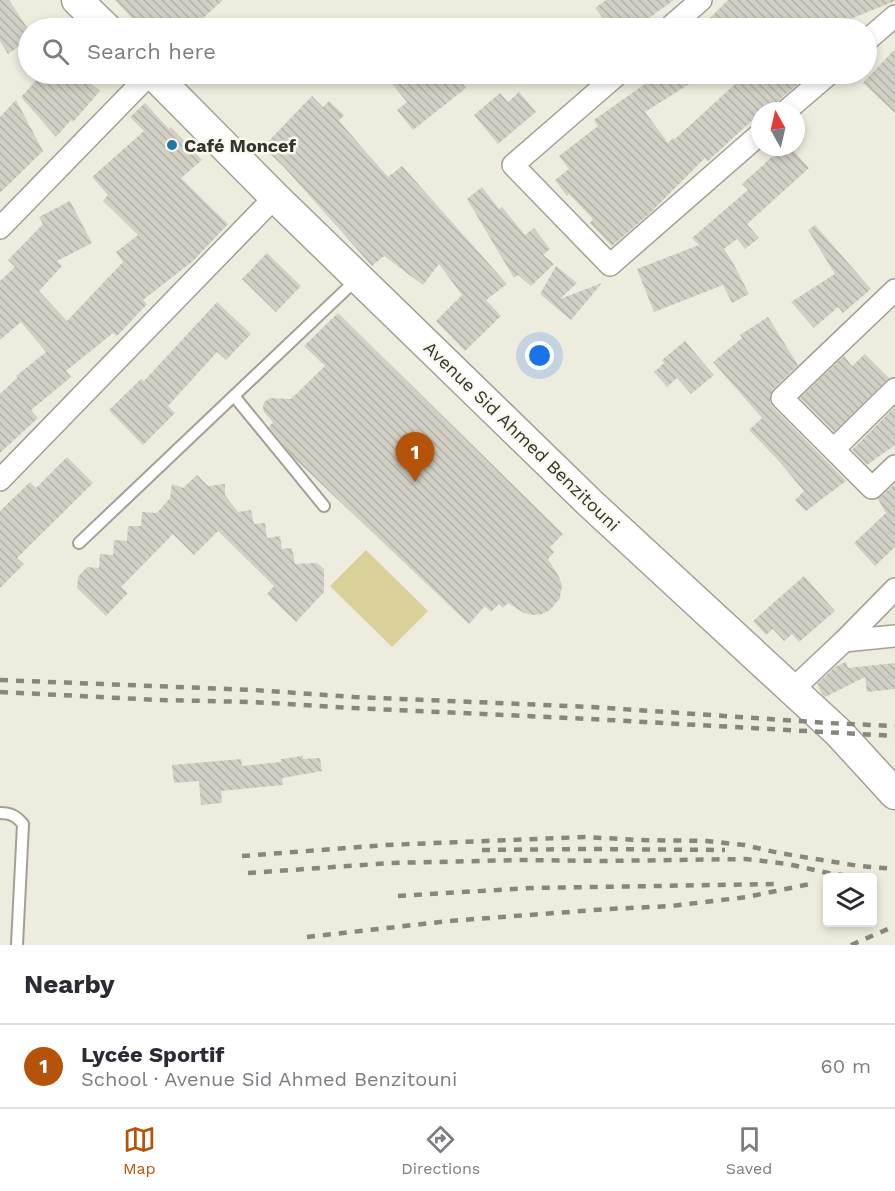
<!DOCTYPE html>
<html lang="en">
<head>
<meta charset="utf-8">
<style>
	:root { --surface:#fff; --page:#f2f2f3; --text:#2b2b33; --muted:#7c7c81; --line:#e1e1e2; --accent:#b45309 }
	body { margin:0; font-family:"Work Sans",sans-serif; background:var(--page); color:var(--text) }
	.controls { position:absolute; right:18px; bottom:18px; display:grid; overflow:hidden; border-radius:6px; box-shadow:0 3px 9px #0003 }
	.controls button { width:54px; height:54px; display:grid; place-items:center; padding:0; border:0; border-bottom:2px solid var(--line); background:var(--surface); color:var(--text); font:30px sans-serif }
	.compass { position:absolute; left:751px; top:102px; width:54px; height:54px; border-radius:50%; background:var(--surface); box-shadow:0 3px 9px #0003; rotate:352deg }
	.you { position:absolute; left:540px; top:356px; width:21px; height:21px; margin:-15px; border:4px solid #fff; border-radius:50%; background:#1a73e8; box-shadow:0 0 0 9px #1a73e833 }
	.badge { display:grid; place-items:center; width:39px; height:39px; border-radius:50%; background:var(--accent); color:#fff; font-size:20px; font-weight:700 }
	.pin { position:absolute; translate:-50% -50px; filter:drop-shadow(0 2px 3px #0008) }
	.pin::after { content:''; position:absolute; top:32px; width:21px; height:18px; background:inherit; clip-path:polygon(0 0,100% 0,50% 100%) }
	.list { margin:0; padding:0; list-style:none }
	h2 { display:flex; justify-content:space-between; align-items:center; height:78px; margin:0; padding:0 24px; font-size:26px }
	h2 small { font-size:20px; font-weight:400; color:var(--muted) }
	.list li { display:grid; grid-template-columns:39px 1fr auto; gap:18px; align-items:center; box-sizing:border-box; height:84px; padding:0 24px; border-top:2px solid var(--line) }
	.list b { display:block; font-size:22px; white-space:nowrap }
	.list p { margin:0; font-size:20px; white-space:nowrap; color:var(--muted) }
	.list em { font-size:20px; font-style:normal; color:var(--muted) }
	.icon { flex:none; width:33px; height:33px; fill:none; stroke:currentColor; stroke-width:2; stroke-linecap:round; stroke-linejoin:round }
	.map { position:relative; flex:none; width:895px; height:945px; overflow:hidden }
	.search { position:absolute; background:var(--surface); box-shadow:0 3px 9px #0003; left:18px; right:18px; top:18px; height:66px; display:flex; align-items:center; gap:15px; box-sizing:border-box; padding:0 21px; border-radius:33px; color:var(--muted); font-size:22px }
	.sheet { height:162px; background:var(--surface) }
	nav { display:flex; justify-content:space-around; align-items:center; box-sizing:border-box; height:84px; border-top:2px solid var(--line); background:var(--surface); font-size:16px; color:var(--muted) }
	nav a { display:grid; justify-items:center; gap:3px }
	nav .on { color:var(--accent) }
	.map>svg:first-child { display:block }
</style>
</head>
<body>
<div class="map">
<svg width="895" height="945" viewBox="0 0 895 945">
	<defs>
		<pattern id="building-back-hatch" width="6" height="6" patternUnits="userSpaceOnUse" patternTransform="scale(1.5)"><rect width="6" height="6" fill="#d2d0c4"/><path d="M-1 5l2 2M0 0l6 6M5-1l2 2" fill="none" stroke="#b5b3a9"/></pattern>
	</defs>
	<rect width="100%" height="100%" fill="#eeecdf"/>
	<polygon fill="#dad09a" points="366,550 428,611 392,647 330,586"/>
	<g fill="url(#building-back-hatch)">
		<polygon points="0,0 9,0 28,29 28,40 8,54 0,41"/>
		<polygon points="115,0 223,0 192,28 141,28"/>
		<polygon points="606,0 674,0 635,28 611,28 595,8"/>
		<polygon points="728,0 895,0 895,1 828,28 782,28 780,26 775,28 700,28"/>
		<polygon points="895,49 895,113 863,83"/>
		<polygon points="42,74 79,74 100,91 73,122 71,120 56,137 21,97"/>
		<polygon points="384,74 454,74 466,88 413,130 397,110 407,102"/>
		<polygon points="659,74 705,74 645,112 668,143 673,138 675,139 746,74 809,74 778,101 772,111 760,111 760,113 708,161 705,158 649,214 612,246 590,223 593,219 569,194 567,196 555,180 569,169 559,156 598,126 594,120"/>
		<polygon points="519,92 536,112 498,144 474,115 500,93 508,102"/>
		<polygon points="312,96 323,107 329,101 344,115 339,121 388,177 402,166 507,284 486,300 501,316 465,351 436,321 462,295 439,264 423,285 384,256 372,266 284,167 263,147"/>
		<polygon points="16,100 43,151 0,193 0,117"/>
		<polygon points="145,103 169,129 171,127 202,160 181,178 228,224 193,261 143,300 147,304 117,336 113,333 66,371 71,377 31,410 38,418 0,453 0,394 18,377 16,376 46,352 21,322 0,340 0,281 15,267 8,260 43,224 39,217 70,201 92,243 57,261 62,266 39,291 67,321 123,262 116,252 138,235 103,201 108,195 92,177 144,131 130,117"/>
		<polygon points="783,147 790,147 809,168 747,224 759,238 745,249 737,239 724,249 732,261 749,294 732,303 723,285 654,312 637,269 699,245 692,238 748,190 742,184"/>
		<polygon points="482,187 499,209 502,207 525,235 534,228 550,249 543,255 554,264 531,286 518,275 514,278 467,199"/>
		<polygon points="815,225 871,289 843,313 838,307 814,328 791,302 835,274 808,230"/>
		<polygon points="267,253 301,286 276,312 242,279"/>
		<polygon points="556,266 577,283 560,299 602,283 571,320 540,294"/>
		<polygon points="217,302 251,334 226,360 217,352 168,406 175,413 143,445 109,410 141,379 144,381"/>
		<polygon points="338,313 563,534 550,547 554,552 548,559 559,577 562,585 560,598 550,610 542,614 534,615 524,613 508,603 503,608 499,604 491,612 485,606 469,624 294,458 269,427 273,422 264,412 263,408 264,402 270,398 291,399 325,366 304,346"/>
		<polygon points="768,317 798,365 773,389 770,395 770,402 773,407 846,481 806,511 795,500 804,491 777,459 749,430 762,418 713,362 742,338 740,335"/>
		<polygon points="685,341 714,375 691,394 677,378 667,387 654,372 664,363 662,360"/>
		<polygon points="865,354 889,378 834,432 800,398 844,356 852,366"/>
		<polygon points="895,407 895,445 867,465 852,450"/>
		<polygon points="67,457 93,483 17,558 24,564 0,588 0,511 30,482 36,488"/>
		<polygon points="197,475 208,486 225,484 225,495 238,512 251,510 254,524 265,523 267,538 280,536 282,549 292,548 295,564 317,563 324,569 324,592 296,622 267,594 274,586 218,531 194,555 173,534 121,587 128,593 106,616 77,588 78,577 87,567 99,568 100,554 113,555 114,540 127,541 128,526 141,526 142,512 157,513 170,498 172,484 183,488"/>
		<polygon points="895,484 895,547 875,566 854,543 886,513 878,499"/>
		<polygon points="804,576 835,611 799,642 792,634 784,641 773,629 766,635 753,621"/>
		<polygon points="846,662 848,668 895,663 895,689 867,692 865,677 825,697 822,694 817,684 835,667"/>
		<polygon points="303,756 303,759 320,758 322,771 282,778 283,785 221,791 222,803 201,805 199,781 174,783 172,765 241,759 242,766 281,762 281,759"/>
	</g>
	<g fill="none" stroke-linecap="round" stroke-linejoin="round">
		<g stroke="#a2a095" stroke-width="14">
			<g id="service">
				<polyline points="234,396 324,506"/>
				<polyline points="79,543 356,280"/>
				<path d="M0,813C11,813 16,816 23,824L17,945"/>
			</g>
		</g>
		<g stroke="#a2a095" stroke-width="24">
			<g id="minor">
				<polyline points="669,28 701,0"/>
				<polyline points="866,41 895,16"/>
				<polyline points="618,74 513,165 610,265 760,134"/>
				<polyline points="786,111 829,74"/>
				<polyline points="0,228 150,74"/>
				<polyline points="895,290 782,398 872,488 895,466"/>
				<polyline points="834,449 895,389"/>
				<polyline points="0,480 275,197"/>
				<polyline points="844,641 895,636"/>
				<polyline points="792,690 844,641 895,589"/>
			</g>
		</g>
		<g stroke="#a2a095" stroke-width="33">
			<g id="secondary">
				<polyline points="77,0 106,28"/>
				<polyline points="153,74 275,197 591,504 839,733 895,794"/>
			</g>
		</g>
		<use href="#service" stroke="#fff" stroke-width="10"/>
		<use href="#minor" stroke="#fff" stroke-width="21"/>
		<use href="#secondary" stroke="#fff" stroke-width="30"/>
		<g stroke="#87867d" stroke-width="4.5" stroke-dasharray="8 8" stroke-linecap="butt">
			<polyline points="0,680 254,690 354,697 592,707 828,723 895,726"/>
			<polyline points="0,692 159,700 253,702 353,708 591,719 895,736"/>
			<polyline points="482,850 585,849 725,850"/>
			<polyline points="242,856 386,845 585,837 639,840 707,841 744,845 779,853 859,866 895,869"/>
			<polyline points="248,873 391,863 521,860 605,861 746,859 788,864 828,873 858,877"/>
			<polyline points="398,896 529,888 779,884"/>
			<polyline points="307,937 449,921 608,909 671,906 747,897 810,884"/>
			<polyline points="851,945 895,926"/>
		</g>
	</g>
	<circle fill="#2176a6" stroke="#fbf9ed" stroke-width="2" cx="172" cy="145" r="6"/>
	<g text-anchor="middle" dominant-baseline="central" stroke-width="5" stroke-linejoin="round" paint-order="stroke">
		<g font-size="18" font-weight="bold" fill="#34342f" stroke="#fbf9ed" text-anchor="start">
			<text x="184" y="145">Café Moncef</text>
		</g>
		<g font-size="18" fill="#34342f" stroke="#fbf9ed">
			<text transform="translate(522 436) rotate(44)">Avenue Sid Ahmed Benzitouni</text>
		</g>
	</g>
</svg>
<div class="controls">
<button><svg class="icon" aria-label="layers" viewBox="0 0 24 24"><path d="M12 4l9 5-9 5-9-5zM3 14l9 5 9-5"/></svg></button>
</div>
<svg class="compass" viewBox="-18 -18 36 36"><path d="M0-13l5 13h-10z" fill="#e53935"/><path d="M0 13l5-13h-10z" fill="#7c7c81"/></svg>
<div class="you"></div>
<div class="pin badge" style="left:415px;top:482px">1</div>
<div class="search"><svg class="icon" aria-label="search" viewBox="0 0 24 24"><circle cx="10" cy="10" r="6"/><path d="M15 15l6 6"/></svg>Search here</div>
</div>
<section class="sheet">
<h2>Nearby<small></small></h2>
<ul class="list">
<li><span class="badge">1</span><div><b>Lycée Sportif</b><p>School · Avenue Sid Ahmed Benzitouni</p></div><em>60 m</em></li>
</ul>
</section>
<nav>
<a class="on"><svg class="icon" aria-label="map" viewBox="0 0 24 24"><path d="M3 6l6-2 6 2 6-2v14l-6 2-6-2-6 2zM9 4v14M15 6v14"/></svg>Map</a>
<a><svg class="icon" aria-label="directions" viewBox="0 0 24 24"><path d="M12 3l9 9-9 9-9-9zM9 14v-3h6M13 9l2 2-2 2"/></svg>Directions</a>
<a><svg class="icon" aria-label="saved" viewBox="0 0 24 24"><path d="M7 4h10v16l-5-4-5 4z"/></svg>Saved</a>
</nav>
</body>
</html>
